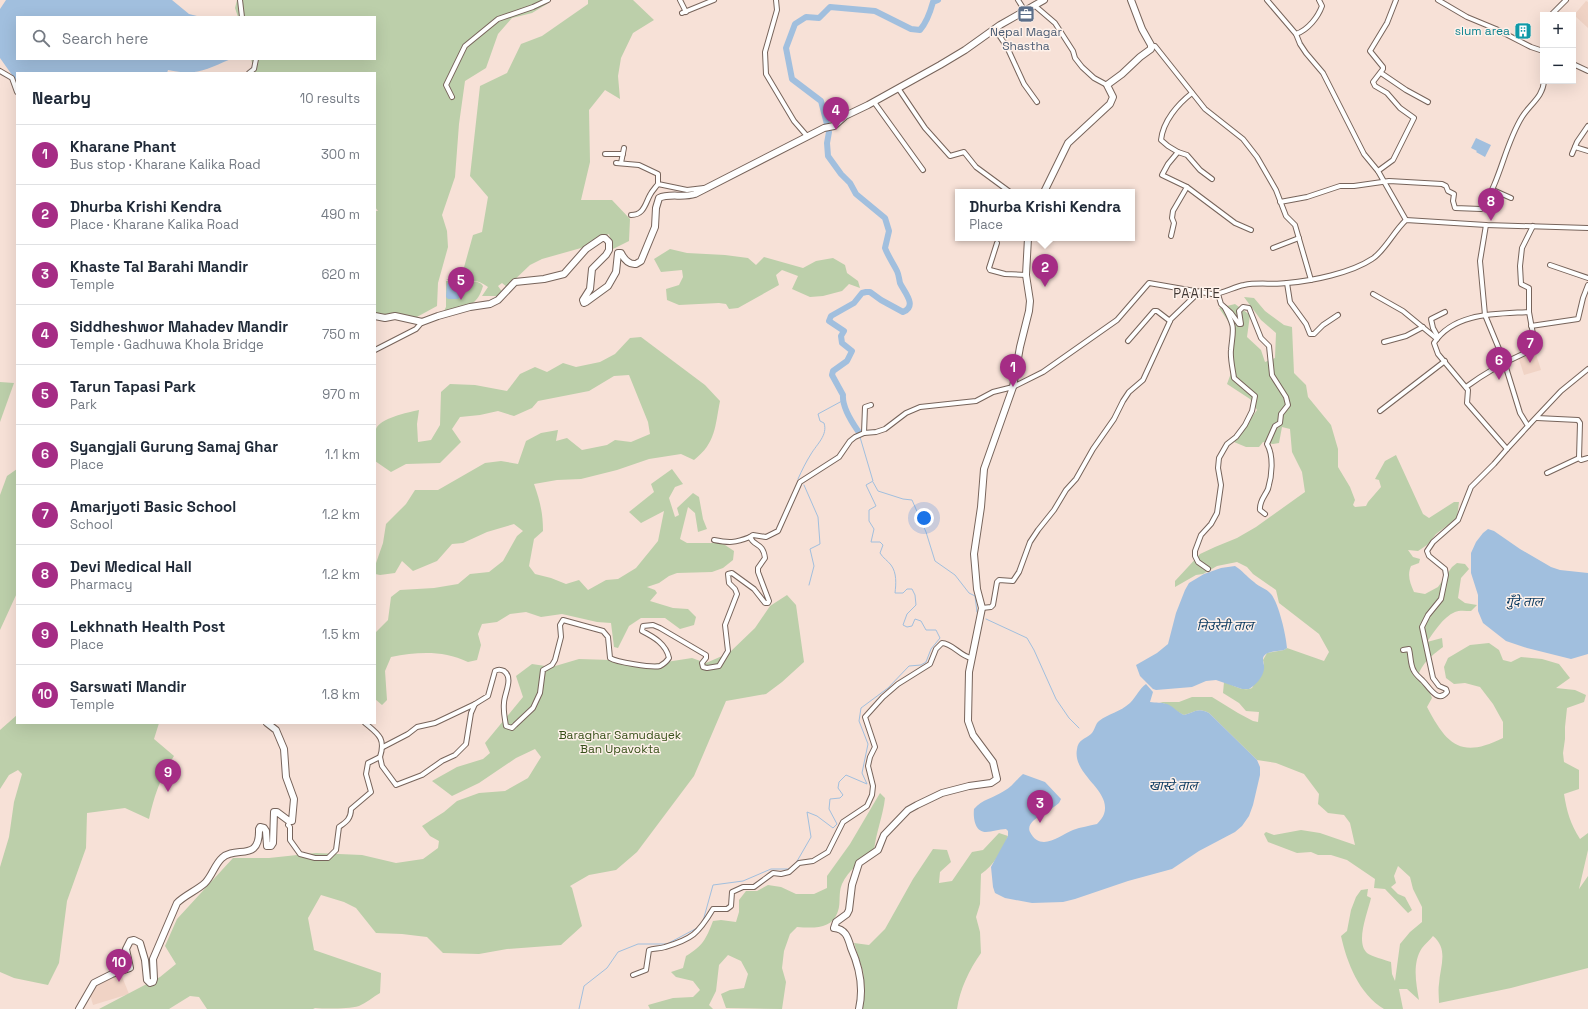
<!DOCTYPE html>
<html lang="en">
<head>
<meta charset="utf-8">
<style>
	:root { --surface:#fff; --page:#f6f6f7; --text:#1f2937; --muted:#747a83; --line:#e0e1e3; --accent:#a52d85 }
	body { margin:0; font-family:"Space Grotesk","Noto Sans Devanagari",sans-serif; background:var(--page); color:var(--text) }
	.controls { position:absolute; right:12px; top:12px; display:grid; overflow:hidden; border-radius:0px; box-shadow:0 4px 16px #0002 }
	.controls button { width:36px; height:36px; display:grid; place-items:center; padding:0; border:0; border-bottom:1px solid var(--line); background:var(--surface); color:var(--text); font:20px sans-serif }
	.you { position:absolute; left:924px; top:518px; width:14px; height:14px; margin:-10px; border:3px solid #fff; border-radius:50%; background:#1a73e8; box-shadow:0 0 0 6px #1a73e833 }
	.badge { display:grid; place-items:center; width:26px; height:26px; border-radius:50%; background:var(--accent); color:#fff; font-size:13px; font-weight:700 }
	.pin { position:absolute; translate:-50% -33px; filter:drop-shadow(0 1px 2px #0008) }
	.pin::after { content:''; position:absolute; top:21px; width:14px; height:12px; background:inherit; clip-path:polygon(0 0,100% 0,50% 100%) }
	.popup { position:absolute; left:955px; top:189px; width:180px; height:52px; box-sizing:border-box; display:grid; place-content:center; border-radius:0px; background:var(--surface); filter:drop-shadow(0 1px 3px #0005); font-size:13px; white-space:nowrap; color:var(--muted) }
	.popup b { font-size:15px; color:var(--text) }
	.popup::after { content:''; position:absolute; left:50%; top:100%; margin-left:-8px; border:8px solid transparent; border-top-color:var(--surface) }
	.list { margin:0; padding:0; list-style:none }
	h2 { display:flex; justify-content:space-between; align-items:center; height:52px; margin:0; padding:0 16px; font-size:17px }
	h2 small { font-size:13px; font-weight:400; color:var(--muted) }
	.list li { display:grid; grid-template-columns:26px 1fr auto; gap:12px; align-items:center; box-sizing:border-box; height:60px; padding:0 16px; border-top:1px solid var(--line) }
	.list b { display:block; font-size:15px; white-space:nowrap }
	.list p { margin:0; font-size:13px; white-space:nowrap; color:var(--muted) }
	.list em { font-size:13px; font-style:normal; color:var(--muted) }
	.icon { flex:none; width:22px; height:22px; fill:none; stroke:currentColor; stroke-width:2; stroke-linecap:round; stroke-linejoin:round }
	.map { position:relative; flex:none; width:1588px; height:1009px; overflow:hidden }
	.search { position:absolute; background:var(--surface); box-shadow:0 4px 16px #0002; left:16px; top:16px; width:360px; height:44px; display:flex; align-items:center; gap:10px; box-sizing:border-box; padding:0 14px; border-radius:0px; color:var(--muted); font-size:15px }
	.panel { position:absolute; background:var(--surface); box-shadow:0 4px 16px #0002; left:16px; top:72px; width:360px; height:652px; border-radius:0px }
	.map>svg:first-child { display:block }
</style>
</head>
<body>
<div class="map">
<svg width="1588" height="1009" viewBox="0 0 1588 1009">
	<rect width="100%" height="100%" fill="#f7e1d7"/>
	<g fill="#f0d3c5">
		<polygon points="1586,1 1588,2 1588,28 1574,15"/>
		<polygon points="1535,351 1541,370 1524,375 1518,356"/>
		<polygon points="121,974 129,994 93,1005 90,994 96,985"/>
	</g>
	<g fill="#bccfaa">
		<polygon points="237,0 549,0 547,4 532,13 512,18 498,34 486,68 465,81 459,124 455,177 442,215 447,231 448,247 438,283 437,306 415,318 375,315 375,211 378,211 375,207 375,73 253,73 254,70 251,59 375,59 375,17 238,17 235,8"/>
		<path d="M588,0H633L654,20L633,33L621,58L618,76L620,99L605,90L589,110L590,162L581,200H612L630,219L629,241L613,249L609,234L581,248L542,259L530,265L507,287L502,283L498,286L503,293L499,296H482L488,287C478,280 473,280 462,283L459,281H456L462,284C469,282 478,279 483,286C477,308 463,308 443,313L446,307V281H454L446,280L463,271L473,235L482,232L488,197L470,176L480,86L507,73L521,44L542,36L588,4Z"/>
		<polygon points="670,249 687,253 725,255 748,258 756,265 764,257 803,268 816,261 833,258 845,265 847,273 858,281 860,288 849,284 842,291 823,296 810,297 792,289 798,276 782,270 776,275 779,285 738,308 729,309 726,304 719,303 679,305 667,300 666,289 679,285 683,277 682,270 661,272 654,259"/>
		<path d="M1244,297L1254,298L1265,311L1284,325L1292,327L1294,373L1306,385L1308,397L1331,425L1338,449V467L1350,487L1355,500L1353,505L1355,507L1366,506L1368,502L1381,487L1379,480L1375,479L1385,461L1396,455L1423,514L1429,518L1454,502H1459L1457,518L1436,534L1427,545L1418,551L1408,550L1413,557L1420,559L1419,563L1411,566C1407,575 1410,583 1414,592L1425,594L1438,587L1452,567L1457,563L1465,564L1469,569L1461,578L1458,598L1465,603L1477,605L1471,611C1466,611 1459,610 1455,612C1443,617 1434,632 1427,642L1442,638L1443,647C1430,657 1423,662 1417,678L1428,688L1432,698L1427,707C1447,745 1461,759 1503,738V722L1493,704L1480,687L1465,683L1454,684L1446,678L1444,667L1448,658L1470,645L1489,643L1499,650L1503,660L1511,662L1521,657L1542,659L1559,664L1570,678L1556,688L1575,690L1586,695L1584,702L1567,708L1565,727V739L1563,753L1564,762L1579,770V789L1564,794C1567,812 1570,823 1580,839L1588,833V850L1579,889L1588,876V968L1511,988L1439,1003C1439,997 1438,990 1439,984C1440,967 1449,949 1433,936C1430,940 1425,944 1422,948C1412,963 1416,983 1419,1000L1407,989H1399L1403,1009H1384C1359,994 1347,963 1341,936L1347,931L1351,910L1356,897L1361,890L1368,889L1367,896L1371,898C1368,912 1355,942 1367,953C1371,956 1385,960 1391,962L1392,974L1395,981L1400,944L1410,932L1422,922V907L1413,889L1410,877L1398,866L1394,876L1396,883L1391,887L1398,894L1405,897L1412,910L1408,913L1385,889L1374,888L1375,879L1347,860L1331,855H1318L1311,852L1297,853L1268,842L1264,834L1266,832L1274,835L1301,830L1320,833L1355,845L1350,823L1344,815L1328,813L1318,804L1319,794L1304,774L1276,763L1257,760L1209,713C1198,707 1195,712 1184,715C1175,711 1170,705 1160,702H1179L1192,697H1212L1238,713L1253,721L1258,722L1259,712L1246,711L1239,703L1223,693L1224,682C1233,685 1243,692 1252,688L1264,664L1263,660L1267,653L1284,650L1287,648L1324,661L1329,652L1319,634L1279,603L1276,590L1253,574L1247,567L1237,562L1217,566L1203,574L1196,575L1175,587V581L1200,554L1215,547L1237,538L1256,527L1305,492L1302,472L1292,452L1290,429L1282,427L1279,443L1273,444L1263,442L1259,447H1246L1234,442L1257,410L1250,399L1227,384L1234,365L1229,356C1235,331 1234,329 1219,308L1235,304L1250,315L1247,337L1261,350L1265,362L1275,358L1276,333L1261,320Z"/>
		<path d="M641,337L705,385L720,401C715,426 716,443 694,460L681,454L649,459L617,470L581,479L557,480L534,484C540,501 543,513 543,531L534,539L529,566L535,574L551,578L566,584L579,580L588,590L606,580L618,579L636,568L658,541L664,511L641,523L629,512L654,492L651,484L672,469L683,484L675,487L669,498L675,517L679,515L677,508L693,493L699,497L703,519L707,529L698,532L695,513L688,507L680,539L687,543H722L734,551L733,560L723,568L712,572L677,573L669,576L659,583L647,587L655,590L657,593L650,601L673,608L688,609L696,617L694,625L680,629L665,618H641L629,626L618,648L614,647L611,623L597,622L562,614L541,617L526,612L510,614L497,622L482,624L478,634L481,645L477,660L468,662C442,650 418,652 391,657L385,671L387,700L382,705L375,699V633L388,620L391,597L400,590L434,588L458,584L470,574L489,572L503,561L517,536L523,531L514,524L487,532L463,543L452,544L437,561L413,571L402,561L395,573L380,575L375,574V566L383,543L386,524L406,504L415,490H438L485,463L501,461L518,464L526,441L541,433L558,430L556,441L567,438L582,450L607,445L615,440L631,442L650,434L648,422L629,375L614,376L589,391L538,401L532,408L514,416L498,411L480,415L460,417L452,429L461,442L440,463L406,464L391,472L375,461C375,452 372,437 376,429C379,419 408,412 419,410L417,424L418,442L431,440L440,425L441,392L450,384L475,385L507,391L520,374L535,367L547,372L563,363L576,367L600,362L615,354L630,338Z"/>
		<polygon points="0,382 14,383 0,422"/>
		<polygon points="17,469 17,593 0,630 0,495 7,476"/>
		<path d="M787,595L796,605L804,662L782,682L766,694L726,701L694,776L637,852L616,870L589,875L570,886L572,888L582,926L561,945L507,949L479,954L443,953L427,937L402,934L376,933L356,908L344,902L321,895L308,918L314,950L381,973L380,993C373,997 366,1003 359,1006C348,1009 326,1009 315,1008L313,1009H207L199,997L190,996L169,1009H99L160,977L176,964L165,946L177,919L233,858H269L316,853L362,855L396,863L423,859L438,848L439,841L430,836L422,826L444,812L457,801L479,793L505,791L528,778L541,757L535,749L516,758L479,783L452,796L432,781L457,767L483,759L490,753L485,743L523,697L516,676L532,664L552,667L579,659L611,660L647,665L692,658L706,663L729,653L755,628L770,606Z"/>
		<path d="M17,715V723H159L154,739L174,756C161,776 154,796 149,819L125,808L87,813L86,848L67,901L59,963L48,985L14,978L0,972V867L9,837L14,802L22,774L18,770L9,775L0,789V730Z"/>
		<path d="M880,793L885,798C883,816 876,832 874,851C863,860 848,870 842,884C838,893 841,903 838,911C832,930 813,928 797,927L790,934L784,951L782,968L786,982L782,1009L726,1008L721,994L730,990L744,988L748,974L741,961L728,955L719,965L716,991L709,1005L713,1009H650L648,1005L673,998L693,997L700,990L693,981L676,977L671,972L683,968L686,956C703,946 706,939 713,921L721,920L736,922L739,912V900L746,891H757L768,885L781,887L796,894H814L827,888V876L850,844Z"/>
		<path d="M999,833L1008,836C1002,851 994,865 981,874L980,904L976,917L980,932L981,953C969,970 960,989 957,1009H860L865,993L863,971L854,943L869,945L885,929L913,879L933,849L947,850L951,862L940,872L939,883L952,881L972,852L983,850Z"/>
	</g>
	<g fill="#a1bfde">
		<path d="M6,0H172L189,14L201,17H17V59H231C205,70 196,76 168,70L167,73H17V82L0,58V9Z"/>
		<polygon points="1476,138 1491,145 1485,157 1476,152 1477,151 1471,148"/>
		<polygon points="457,282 461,284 461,295 458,299 448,299 446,297 447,283"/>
		<polygon points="1488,529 1494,531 1520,549 1551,567 1560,570 1588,573 1588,654 1571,659 1527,648 1506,641 1483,623 1478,611 1478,595 1471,573 1471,553 1476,542 1483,533"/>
		<path d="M1235,566C1242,570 1247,577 1254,582C1259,587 1266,588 1271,594C1279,604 1286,635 1287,648L1284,650C1279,651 1270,651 1266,654C1260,658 1265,663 1264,669C1263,677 1256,685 1249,689H1242L1216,680L1206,681L1192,687L1156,690L1153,689L1140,676L1136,665L1157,653L1168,644L1176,613L1185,590L1189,583L1204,574L1221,568Z"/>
		<path d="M1146,684L1153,692L1150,702C1156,703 1161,702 1167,704C1173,706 1177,712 1184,715C1195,712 1198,707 1209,713L1257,760L1260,767V775L1253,805L1249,816L1242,826L1235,832L1199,851L1172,869L1128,881L1075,899L1063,902L1032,903L1005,898L995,893L993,887L991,867L1008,836V831L1006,829C999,829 992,832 986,832C975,832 973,818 974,809C982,799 994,798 1004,791C1012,787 1017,779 1023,774L1045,782L1061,799L1059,803C1051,810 1041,814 1033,821C1030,824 1028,828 1030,832C1041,853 1060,835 1073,830C1081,827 1089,826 1097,824C1100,821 1103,817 1104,814C1112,790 1072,775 1077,749C1078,740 1085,739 1091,734C1095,730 1095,724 1099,721C1108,714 1120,712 1130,703C1136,697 1139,689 1146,684Z"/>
	</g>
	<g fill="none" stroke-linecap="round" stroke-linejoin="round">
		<g stroke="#a1bfde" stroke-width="1">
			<path d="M798,479C802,470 806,462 811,454C817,444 828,435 824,423L820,421L818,414L842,401"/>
			<polyline points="873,482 878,491 903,499 912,500 926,532 935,561 955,575 969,593 975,596 977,612"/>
			<polyline points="804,485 818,517 820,544 810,549 814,566 809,585"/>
			<polyline points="986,619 1027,638 1034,650 1056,699 1069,718 1079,728"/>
			<path d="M796,863L811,837L807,812L817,816L833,828L837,824L829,809L830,799L840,798L843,795L838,788L839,782L846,775L867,784L862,773L868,744L859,721L861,708L888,688L909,666L921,665L926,662L931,649L940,638L936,630H926L921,621L915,619L912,626L907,627L903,625L907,614L916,605L915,595L912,589H907L903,593H895C896,584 897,573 891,565C888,561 883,558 880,553L883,545L880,542H871L874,529L869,521V510L876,506L866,485L873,481L860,437"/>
			<polyline points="703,921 713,885 743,881 771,869 790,869"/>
			<polyline points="579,1009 584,986 607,968 618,952 638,944 667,944 699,927"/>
		</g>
		<path stroke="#a1bfde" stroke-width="6" d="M858,431C851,421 842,406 843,395L832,375L833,371L847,361L852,351L842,343L841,336L844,331L829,321L831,316L854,303L862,293L866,292H870L881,300L903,312C918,306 904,292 900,283C899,279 899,275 897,271C893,263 888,256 885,248L889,231L885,218L856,194L850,183L841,174L828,156L827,143L829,132L821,101L792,79L786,48L795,24L806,17L819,18L830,7L875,11L911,29L920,30C927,22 930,13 933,2L938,0"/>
		<g stroke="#77645b" stroke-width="6">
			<g id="street">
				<polyline points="240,0 242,17"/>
				<polyline points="680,0 686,12"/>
				<polyline points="776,0 777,10 765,52 766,74 794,121 807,136"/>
				<polyline points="1018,0 1025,11"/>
				<polyline points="1267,0 1296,34 1300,44 1306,53 1323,73 1364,154 1378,171 1406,220"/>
				<polyline points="1438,0 1467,17 1496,29 1531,47 1543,51"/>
				<polyline points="1034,5 1055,23 1073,51 1075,58 1082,67 1094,78 1107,85"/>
				<polyline points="682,13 714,0"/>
				<polyline points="1551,15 1566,0"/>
				<polyline points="1543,24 1543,26"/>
				<polyline points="995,29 1007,47 1024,84 1037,102"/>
				<path d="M1296,34C1308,30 1318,17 1322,6L1319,0"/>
				<polyline points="1152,47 1155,46 1205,109 1243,139 1257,157 1276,190 1286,216 1295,225 1311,280"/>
				<polyline points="1573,64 1588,71"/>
				<polyline points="0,71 12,78 17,92"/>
				<polyline points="249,73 254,69 256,59"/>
				<polyline points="1381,73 1406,90 1428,102"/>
				<polyline points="898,88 925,128 950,156 964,152 976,167 1010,192"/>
				<polyline points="452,97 446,85 465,46 498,19 533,7 548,0"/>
				<polyline points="874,102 923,170"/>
				<polyline points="1575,147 1588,151"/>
				<polyline points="1178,152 1187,155 1200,170 1212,179"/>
				<polyline points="605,154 623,154"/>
				<polyline points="1572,154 1577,142 1588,126"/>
				<polyline points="616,163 639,165 658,174 658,184 687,190 704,188"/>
				<polyline points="621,163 624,148"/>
				<polyline points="1378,171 1393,160 1414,118 1400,108 1387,93 1375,86 1373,82 1383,69 1383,67 1370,51 1387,23 1396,0"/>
				<polyline points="1187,187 1235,223 1251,230"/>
				<polyline points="1493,190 1511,198"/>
				<path d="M1280,202L1307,197L1340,186H1354L1389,181L1442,184L1446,186L1448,191L1454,194L1453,201L1455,208L1481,209C1501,181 1504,146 1522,117C1530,104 1543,97 1544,81"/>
				<path d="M631,215C644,215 645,204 650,195C652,191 655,188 658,184"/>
				<path d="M1171,236L1174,223L1172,218L1173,211L1187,187L1162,175L1168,164L1178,152L1168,146L1161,140C1163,121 1178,104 1192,93"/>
				<polyline points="997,243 989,268 990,270 1005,274 1026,275"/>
				<polyline points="1273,248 1299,238"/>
				<polyline points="1550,265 1588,278"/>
				<polyline points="1287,283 1290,302 1306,324 1310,334 1314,334 1323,325 1338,315"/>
				<path d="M1218,294L1221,304L1231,313L1239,324H1241L1239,311L1243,307L1249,308L1261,338L1269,346L1272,375L1286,397L1288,405L1281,414L1280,423L1275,426L1267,444C1274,456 1272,476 1268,489C1265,496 1259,501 1260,510L1265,514"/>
				<polyline points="1373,294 1403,311 1437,339"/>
				<polyline points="1531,326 1578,319 1583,298 1588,285"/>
				<polyline points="1438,337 1433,328 1431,319 1445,312"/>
				<polyline points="1128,341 1154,311 1157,311 1170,321"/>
				<polyline points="1384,342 1406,336 1423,327"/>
				<polyline points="375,350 416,329 422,322"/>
				<path d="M1466,387C1489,370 1508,360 1534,349L1535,345L1529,312"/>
				<polyline points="1380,411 1445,361"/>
				<polyline points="1537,418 1578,420 1580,423 1579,458 1581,460 1588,458"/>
				<polyline points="1528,426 1561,391 1588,369"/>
				<polyline points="864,433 865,407 871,405"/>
				<path d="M1507,449L1467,403L1468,390L1438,354L1434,343C1454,312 1497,314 1529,312V288L1521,284L1520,266L1522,248L1533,226"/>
				<polyline points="1547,473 1579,458"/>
				<path d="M714,540C729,543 735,543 750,537"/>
				<path d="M1208,569L1198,562L1195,556V551L1201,535L1211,524L1217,513L1221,485L1218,468L1219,458L1227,444L1236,437L1245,425L1252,411L1255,396L1234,378C1233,370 1230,358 1231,350C1233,328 1236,329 1225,308"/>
				<polyline points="982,608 991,607 993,605 997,582 999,580 1013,581 1019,572 1030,542 1038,530 1054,510 1066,490 1076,479 1093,449 1114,419 1123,401 1129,392 1143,380 1171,319 1200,291"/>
				<path d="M1403,650L1409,649C1411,656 1410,665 1414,671C1416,675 1420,678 1423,681C1429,687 1438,704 1447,692L1446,689L1439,686L1433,678L1422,627L1428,615L1441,599L1446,575L1445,569L1429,556L1427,551L1433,542L1458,520L1471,487L1494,464L1507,449L1528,426L1520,413L1504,361L1485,315L1480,261L1486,225"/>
				<path d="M475,704L488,696L495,671C498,669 500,669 504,671C514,678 504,694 504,703C503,711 505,719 506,726L512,728L515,725L533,708L540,693L543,670L552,665L555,660L561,637L560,625L563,620L603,631L608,637L610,658C616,662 652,668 660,666C664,664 667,661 669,658C666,644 654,637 642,631L643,626L653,625L660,628L706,655V658L702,663L703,667L707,668L719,666L728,651L725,625L737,594L735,589L729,583L728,574L732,573L754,589L765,603H768L769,601L758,572V568L765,558C763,542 754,547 750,537L753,535L766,537L778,531L800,482L839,457L850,441L855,437L864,433L876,432L885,429L906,413L920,407L976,401L993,392L1013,387L1043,372L1117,320L1149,283L1212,294C1223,294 1233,287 1244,285C1258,282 1273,285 1287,283C1312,281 1351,273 1372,259C1384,252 1394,231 1406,220L1486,225L1588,228"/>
				<polyline points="380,757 382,766 396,785 422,775 442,761 455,755 466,744 471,713 475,704 435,723 417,727 408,734 383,747"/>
				<path d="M290,822L288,825L290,827V840L300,854L315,858H328L336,850L339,827C346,822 351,819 351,809L371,792L366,774L368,763L380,757C386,738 378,734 365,723"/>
				<path d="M633,975L646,970L649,950C654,948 659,949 665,947C692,939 698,934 713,909H727L731,906L732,892L743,887H754L773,873L781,874L789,872L799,863L813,861L828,852L843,822L867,806L872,795L873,786L868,766L870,757L875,747L865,717L883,697L898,684L930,664L936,649L942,643C952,643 960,656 971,658"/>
			</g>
		</g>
		<g stroke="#77645b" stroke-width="8">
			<g id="secondary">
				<polyline points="1044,192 1068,143 1110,104 1113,97 1107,85 1122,74 1140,57 1151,49 1151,45 1142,29 1131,0"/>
				<path d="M375,316L385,318L395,316L422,322L438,316L470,307L490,304L498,300L515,282L544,279L564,274L586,249L602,238H605L609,242V250L606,255L592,269L590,289L583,300L584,303L586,302L608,286L616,272L618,253H621C624,259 628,265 636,264L641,261L655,227L656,208L659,198C669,193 683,198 695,194L824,128L834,126L845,116L868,105L940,65L965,50L1000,25L1044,0"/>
				<path d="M79,1009L94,983L112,974L130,968L126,949L130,941L134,940L140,943L145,960L147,980L150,983L153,982L154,979L153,959L177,903C185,895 196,891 205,883C212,876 215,864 222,858C236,845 260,863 259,829L260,827L264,828L266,831L267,846H271L273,843L274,812H277L289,821H292L294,799L286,777L284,749L276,730L267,723"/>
				<path d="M859,1009C864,987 860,968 851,948C848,938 846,929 834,928L836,922L847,914L849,910L852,885L859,863L878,850L884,835L908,810L917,805L942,793L969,786L991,783L997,779L993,762L973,735L968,721L969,672L982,608L977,589L974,554L981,507L984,469L1013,387L1020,347L1029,311L1030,301L1026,275L1028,238"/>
			</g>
		</g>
		<use href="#street" stroke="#fff" stroke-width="4"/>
		<use href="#secondary" stroke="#fff" stroke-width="6"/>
	</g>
	<defs>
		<g id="office-square" transform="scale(0.9)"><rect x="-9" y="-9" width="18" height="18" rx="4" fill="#5c6f8a" stroke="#fef1ea"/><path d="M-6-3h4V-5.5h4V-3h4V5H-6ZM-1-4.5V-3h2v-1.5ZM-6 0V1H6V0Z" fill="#fff"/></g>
		<g id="building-square" transform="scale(0.9)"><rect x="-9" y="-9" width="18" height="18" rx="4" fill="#0f9aa8" stroke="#fef1ea"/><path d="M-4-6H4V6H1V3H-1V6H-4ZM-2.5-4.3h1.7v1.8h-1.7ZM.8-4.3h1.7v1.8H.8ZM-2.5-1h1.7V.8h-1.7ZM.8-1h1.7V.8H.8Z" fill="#fff"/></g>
	</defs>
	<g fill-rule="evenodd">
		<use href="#office-square" x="1026" y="14"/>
		<use href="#building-square" x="1523" y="31"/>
	</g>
	<g text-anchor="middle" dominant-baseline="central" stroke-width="3" stroke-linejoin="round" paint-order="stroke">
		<g font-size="12" fill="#0d838f" stroke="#fef1ea" text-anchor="end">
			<text x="1510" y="31">slum area</text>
		</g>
		<g font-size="12" fill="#4e5e75" stroke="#fef1ea">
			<text x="1026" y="32">Nepal Magar<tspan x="1026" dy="14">Shastha</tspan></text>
		</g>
		<g font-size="12" fill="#38501a" stroke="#fef1ea">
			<text x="620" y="735">Baraghar Samudayek<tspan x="620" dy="14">Ban Upavokta</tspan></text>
		</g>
		<g font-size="13" letter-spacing="1" fill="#413834" stroke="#fef1ea">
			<text x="1197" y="293">PAAITE</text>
		</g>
		<g font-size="13" font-style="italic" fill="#07375e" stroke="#fef1ea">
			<text x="1524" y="601">गुँदे ताल</text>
			<text x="1225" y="625">निउरेनी ताल</text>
			<text x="1173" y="785">खास्टे ताल</text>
		</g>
	</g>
</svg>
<div class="controls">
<button>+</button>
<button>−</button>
</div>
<div class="you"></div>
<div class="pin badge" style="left:1013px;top:387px">1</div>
<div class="pin badge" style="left:1045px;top:287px">2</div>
<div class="popup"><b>Dhurba Krishi Kendra</b>Place</div>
<div class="pin badge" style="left:1040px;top:823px">3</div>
<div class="pin badge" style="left:836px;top:130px">4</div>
<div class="pin badge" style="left:461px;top:300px">5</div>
<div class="pin badge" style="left:1499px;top:380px">6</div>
<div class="pin badge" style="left:1530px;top:363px">7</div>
<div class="pin badge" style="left:1491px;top:221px">8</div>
<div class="pin badge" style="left:168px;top:792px">9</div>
<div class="pin badge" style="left:119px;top:982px">10</div>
<div class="search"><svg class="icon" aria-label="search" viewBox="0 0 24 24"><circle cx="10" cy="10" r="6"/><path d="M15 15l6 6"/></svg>Search here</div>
<section class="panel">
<h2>Nearby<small>10 results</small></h2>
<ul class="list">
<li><span class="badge">1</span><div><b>Kharane Phant</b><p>Bus stop · Kharane Kalika Road</p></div><em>300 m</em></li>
<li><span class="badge">2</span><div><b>Dhurba Krishi Kendra</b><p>Place · Kharane Kalika Road</p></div><em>490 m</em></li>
<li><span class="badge">3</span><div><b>Khaste Tal Barahi Mandir</b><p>Temple</p></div><em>620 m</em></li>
<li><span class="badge">4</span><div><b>Siddheshwor Mahadev Mandir</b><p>Temple · Gadhuwa Khola Bridge</p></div><em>750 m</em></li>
<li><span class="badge">5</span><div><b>Tarun Tapasi Park</b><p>Park</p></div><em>970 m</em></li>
<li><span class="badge">6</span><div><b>Syangjali Gurung Samaj Ghar</b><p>Place</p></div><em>1.1 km</em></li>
<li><span class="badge">7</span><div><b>Amarjyoti Basic School</b><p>School</p></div><em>1.2 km</em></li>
<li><span class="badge">8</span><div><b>Devi Medical Hall</b><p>Pharmacy</p></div><em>1.2 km</em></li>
<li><span class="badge">9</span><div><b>Lekhnath Health Post</b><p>Place</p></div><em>1.5 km</em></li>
<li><span class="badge">10</span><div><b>Sarswati Mandir</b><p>Temple</p></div><em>1.8 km</em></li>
</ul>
</section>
</div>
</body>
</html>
